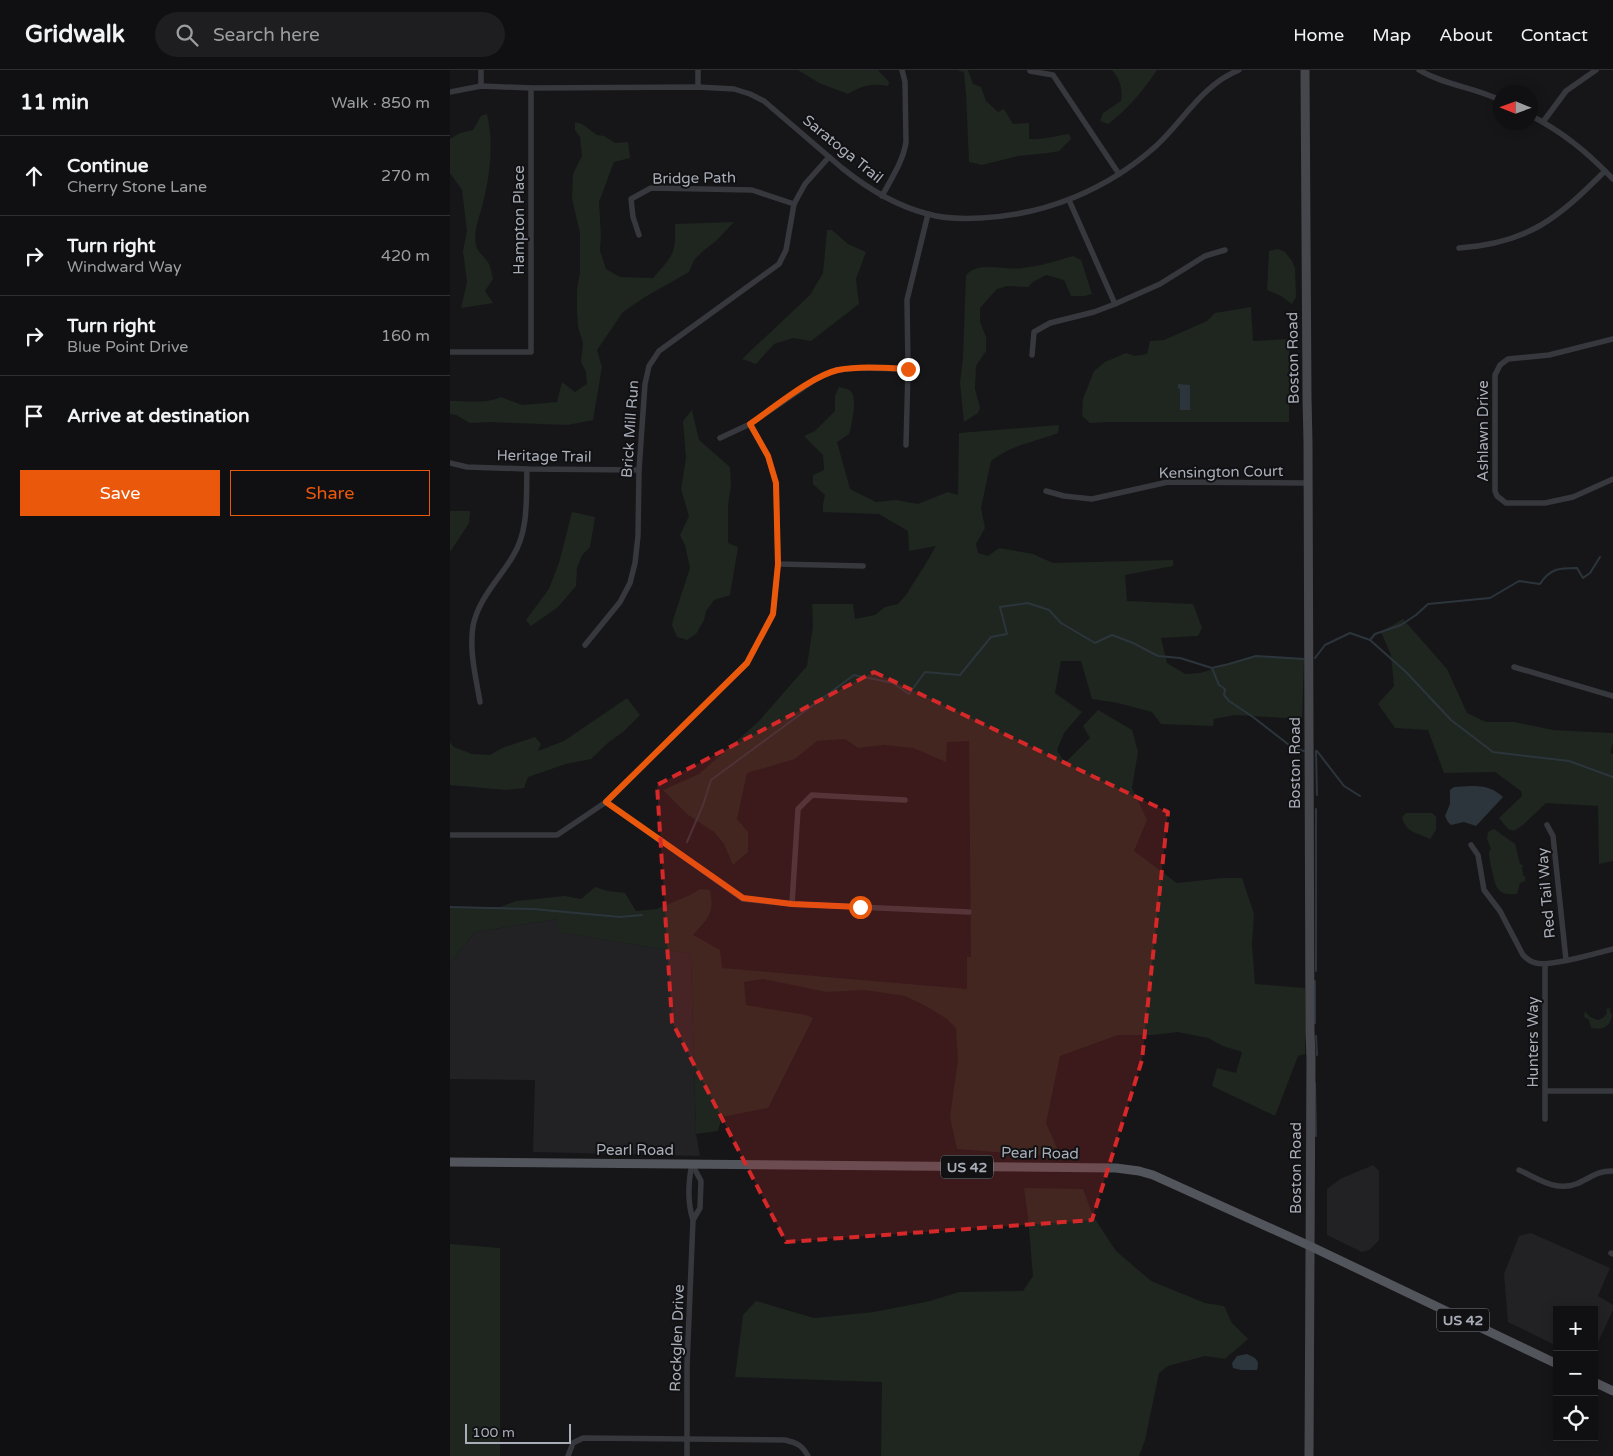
<!DOCTYPE html>
<html lang="en">
<head>
<meta charset="utf-8">
<style>
	:root { --surface:#101012; --page:#1e1e20; --text:#f1f3f6; --muted:#9c9d9f; --line:#303032; --accent:#ea580c }
	body { margin:0; font-family:"Varela Round",sans-serif; background:var(--page); color:var(--text) }
	.controls { position:absolute; right:15px; bottom:15px; display:grid; overflow:hidden; border-radius:0px; box-shadow:0 2px 12px #0003 }
	.controls button { width:45px; height:45px; display:grid; place-items:center; padding:0; border:0; border-bottom:1px solid var(--line); background:var(--surface); color:var(--text); font:25px sans-serif }
	.compass { position:absolute; left:1043px; top:15px; width:45px; height:45px; border-radius:50%; background:var(--surface); box-shadow:0 2px 12px #0003; rotate:271deg }
	.scale { position:absolute; left:15px; bottom:12px; width:106px; box-sizing:border-box; padding-left:5px; border:2px solid #a8adb8; border-top:0; font-size:14px; line-height:18px; white-space:nowrap; color:#a8adb8; -webkit-text-stroke:4px #111113; paint-order:stroke }
	.stop { position:absolute; width:15px; height:15px; margin:-11px; border:4px solid #ea580c; border-radius:50%; background:#fff }
	.stop.end { background:#ea580c; border-color:#fff; box-shadow:0 1px 5px #0008 }
	.list { margin:0; padding:0; list-style:none }
	h2 { display:flex; justify-content:space-between; align-items:center; height:65px; margin:0; padding:0 20px; font-size:21px }
	h2 small { font-size:16px; font-weight:400; color:var(--muted) }
	.list li { display:grid; grid-template-columns:32px 1fr auto; gap:15px; align-items:center; box-sizing:border-box; height:80px; padding:0 20px; border-top:1px solid var(--line) }
	.list b { display:block; font-size:19px; white-space:nowrap }
	.list p { margin:0; font-size:16px; white-space:nowrap; color:var(--muted) }
	.list em { font-size:16px; font-style:normal; color:var(--muted) }
	.actions { display:flex; gap:10px; padding:15px 20px }
	.actions a { flex:1; padding:11px 0; border:1px solid var(--accent); border-radius:0px; text-align:center; font-size:18px; color:var(--accent) }
	.actions .main { background:var(--accent); color:#fff }
	.icon { flex:none; width:28px; height:28px; fill:none; stroke:currentColor; stroke-width:2; stroke-linecap:round; stroke-linejoin:round }
	.map { position:relative; flex:none; width:1163px; height:1386px; overflow:hidden }
	header { display:flex; align-items:center; gap:30px; box-sizing:border-box; height:70px; padding:0 25px; background:var(--surface); border-bottom:1px solid var(--line) }
	header strong { font-size:24px }
	nav { display:flex; gap:28px; margin-inline-start:auto; font-size:18px }
	.search { width:350px; height:45px; background:var(--page); display:flex; align-items:center; gap:12px; box-sizing:border-box; padding:0 18px; border-radius:28px; color:var(--muted); font-size:19px }
	main { display:flex }
	aside { flex:1; background:var(--surface) }
	.map>svg:first-child { display:block }
</style>
</head>
<body>
<header>
<strong>Gridwalk</strong>
<div class="search"><svg class="icon" aria-label="search" viewBox="0 0 24 24"><circle cx="10" cy="10" r="6"/><path d="M15 15l6 6"/></svg>Search here</div>
<nav><a>Home</a><a>Map</a><a>About</a><a>Contact</a></nav>
</header>
<main>
<aside>
<h2>11 min<small>Walk · 850 m</small></h2>
<ul class="list">
<li><svg class="icon" aria-label="ahead" viewBox="0 0 24 24"><path d="M12 20V5M6 11l6-6 6 6"/></svg><div><b>Continue</b><p>Cherry Stone Lane</p></div><em>270 m</em></li>
<li><svg class="icon" aria-label="right" viewBox="0 0 24 24"><path d="M7 20v-9h11M14 6l5 5-5 5"/></svg><div><b>Turn right</b><p>Windward Way</p></div><em>420 m</em></li>
<li><svg class="icon" aria-label="right" viewBox="0 0 24 24"><path d="M7 20v-9h11M14 6l5 5-5 5"/></svg><div><b>Turn right</b><p>Blue Point Drive</p></div><em>160 m</em></li>
<li><svg class="icon" aria-label="arrive" viewBox="0 0 24 24"><path d="M6 21V4h12l-3 4 3 4H6"/></svg><div><b>Arrive at destination</b></div></li>
</ul>
<div class="actions"><a class="main">Save</a><a>Share</a></div>
</aside>
<div class="map">
<svg width="1163" height="1386" viewBox="0 0 1163 1386">
	<rect width="100%" height="100%" fill="#161618"/>
	<g fill="#222225">
		<polygon points="108,849 109,862 241,884 246,1064 250,1086 83,1082 85,1010 0,1009 0,893 25,862"/>
		<polygon points="923,1095 929,1101 929,1170 919,1180 912,1182 877,1165 877,1119 890,1109"/>
		<polygon points="1081,1163 1160,1198 1148,1226 1163,1235 1163,1240 1144,1281 1144,1240 1107,1240 1107,1276 1058,1252 1054,1204 1069,1166"/>
	</g>
	<g fill="#1e261f">
		<path d="M348,0H428L439,12L438,16C422,13 411,16 398,24L369,13Z"/>
		<path d="M509,0H518L523,14L531,17L536,31L548,42L554,39L563,54L579,53V69C593,70 605,66 619,64L621,69L609,81L598,83L568,86L532,95L519,92L516,24L514,2L509,1Z"/>
		<path d="M662,0H707C693,21 678,39 658,54L650,51L653,43L671,31C673,20 670,9 662,0Z"/>
		<path d="M37,44C44,73 40,105 33,133C30,146 23,161 26,175C27,182 36,188 39,194C41,199 42,204 43,209L35,221L43,233L11,238L17,212L13,181L17,161L12,120L0,103V69L10,63L23,60L31,46Z"/>
		<path d="M125,52L132,54L147,65L154,66L165,73L178,72L180,88L164,92L149,132L151,166L150,181L156,199L170,207L203,208C223,185 226,185 225,154L284,152L266,171L253,181L244,190L239,202L195,227L173,242L147,280L152,297L143,350L118,355L40,352L20,353L6,345L0,344V331C17,331 36,334 51,327L72,335L107,332L112,312L125,322L137,314L136,302L131,292L133,273L128,257L127,241V220L130,202V163L122,129L123,104L132,86L130,67L125,60Z"/>
		<polygon points="377,160 382,160 398,174 416,182 406,209 409,234 361,271 343,268 324,274 306,294 292,289 360,225 373,203"/>
		<polygon points="828,179 835,182 842,191 845,198 846,227 842,234 831,226 817,220 819,181"/>
		<path d="M623,186L631,190L642,224L634,226H621L614,210L596,205L583,212L578,217L557,216L547,219L530,238V252L536,267V281L526,296L525,319L530,338L528,343L514,352L510,313L513,288L516,205C529,190 555,201 573,198C589,196 607,191 623,186Z"/>
		<polygon points="801,237 803,271 839,269 839,352 659,352 640,353 632,346 633,329 644,301 655,292 676,283 685,286 697,284 700,271 714,270 757,251 765,243"/>
		<path d="M389,317C392,318 397,318 400,321C408,326 402,355 399,364L387,372L400,419L426,432L446,430L468,434L498,422L508,425L509,363L609,355L608,363C582,373 563,374 541,391L531,438L535,458L526,474L528,483L538,486L549,478L583,484L603,493L723,490V496L675,505L677,531L743,534L752,558L748,566L711,568L717,593L735,604L750,603L806,586L854,589L852,649L785,645L764,649L763,656L711,654L702,642L668,633L642,629L631,591H611L605,623L632,642L614,663L607,680L615,693L640,668L633,656L648,640L682,660L688,682L682,718L697,750L684,781L727,813L773,808H792L804,844L802,874L805,914L855,918V984L848,986L825,1046L762,1016L767,998L786,1003L792,982L773,976L758,968L728,962L702,965H668L610,986L596,1053L611,1087L507,1079L500,1047L508,990L506,958L497,949L476,936L455,926L415,920L377,922L313,909L294,912L296,935L356,945L363,948L318,1038L272,1047L268,1061L246,1064L241,884L108,862V849L25,862L0,893V837H50L66,831L115,826L131,829L145,817L158,821L175,823L186,841L207,839L240,825L250,819L260,820C265,844 258,848 243,865L270,880L272,898L517,919V887H521L519,671L497,672L496,692L463,678L434,675L408,678L395,669L367,671L345,689L297,703L287,749L298,762V782L283,795L274,774L264,762L238,745L213,720L249,704L308,652L357,596L363,556L362,534H403L405,549L425,545L435,537L448,534L456,525L475,495L486,476L459,481L458,461L429,444L373,442V434L375,425L363,414V405L374,400L373,385L354,366L365,361L385,341V326Z"/>
		<polygon points="242,340 249,370 280,397 281,415 278,436 278,473 288,477 280,525 264,530 256,541 254,550 246,564 237,570 227,567 222,555 223,550 240,498 235,475 230,465 239,446 231,419 236,388 233,351"/>
		<polygon points="0,441 20,441 19,453 0,482"/>
		<polygon points="122,442 145,447 140,477 132,485 127,498 126,516 108,537 81,556 76,550 99,519 109,493"/>
		<polygon points="953,549 997,599 1017,643 1036,652 1064,652 1103,660 1163,663 1163,673 1160,683 1163,684 1163,791 1149,794 1148,736 1096,733 1073,755 1064,761 1058,759 1049,748 1072,726 1071,721 1045,702 994,703 978,660 945,658 928,634 944,616 941,585 931,562"/>
		<polygon points="177,628 190,645 173,662 159,672 141,689 116,694 78,707 74,718 56,720 0,715 0,672 4,677 22,684 40,685 52,678 85,667 91,674 88,681 114,671"/>
		<path d="M956,743H982L986,747V760L980,769C966,762 956,763 952,747Z"/>
		<path d="M1044,759L1065,774L1070,794L1074,796L1072,797L1073,805L1075,807V811L1070,813L1067,824C1050,826 1046,820 1043,805C1041,797 1039,789 1039,781L1041,779L1037,769L1038,762Z"/>
		<path d="M1160,938V942L1162,945C1160,958 1152,960 1141,958L1139,950L1134,947L1135,941L1140,947L1148,950L1153,948L1157,943L1156,939Z"/>
		<polygon points="574,1118 633,1119 643,1146 666,1181 701,1211 755,1233 774,1236 782,1253 798,1269 775,1289 755,1286 718,1296 709,1303 695,1370 689,1386 431,1386 432,1312 285,1307 293,1245 306,1231 364,1248 424,1242 480,1231 509,1222 573,1221 583,1206 578,1147"/>
		<polygon points="0,1174 50,1178 50,1386 0,1386"/>
	</g>
	<g fill="#2c353c">
		<polygon points="728,314 740,315 740,340 730,340 730,319 728,318"/>
		<path d="M1021,716C1035,716 1043,718 1053,727L1026,756L1014,752L1001,755L998,752L995,746L1000,734V720L1004,717Z"/>
		<path d="M797,1284C806,1288 810,1290 807,1300H791L783,1298L782,1293L787,1286Z"/>
	</g>
	<g fill="none" stroke-linecap="round" stroke-linejoin="round">
		<g stroke="#2c353c" stroke-width="2">
			<path d="M920,570L925,564L951,555L966,545L978,534L1040,528L1069,511L1090,514C1100,498 1110,498 1127,498L1133,508L1140,503L1150,487"/>
			<polyline points="865,588 875,575 900,563 920,570 956,602 1001,650 1043,682 1119,691 1163,707"/>
			<polyline points="762,598 769,615 775,619 774,625 779,631 803,647 843,678 854,681"/>
			<polyline points="866,681 867,681 894,716 910,726"/>
			<polyline points="866,681 867,725"/>
			<polyline points="237,772 253,735 261,710 404,605 443,613 459,624 475,602 510,605 541,567 557,564 550,537 578,533 599,540 611,553 645,573 662,565 683,573 708,586 730,588 762,598 779,594 806,586 854,589"/>
			<polyline points="0,837 83,839 170,847 192,845"/>
			<polyline points="866,901 866,739"/>
			<polyline points="865,911 865,953"/>
			<polyline points="866,966 867,985"/>
			<polyline points="865,1013 866,1066"/>
		</g>
		<g stroke="#37383d" stroke-width="5.5">
			<polyline points="31,0 31,16"/>
			<path d="M969,0C994,15 1024,17 1050,30"/>
			<polyline points="580,1 603,5 669,104"/>
			<polyline points="248,17 248,0"/>
			<path d="M0,22L31,16L81,18L248,17L284,19L300,24L314,31L392,98C417,118 446,136 478,144C495,149 514,149 531,148C596,145 658,119 706,76C734,50 752,15 789,0"/>
			<path d="M1080,45C1114,63 1137,82 1163,109"/>
			<polyline points="1093,52 1116,21 1146,0"/>
			<path d="M432,126C441,109 453,92 456,72L455,12L452,0"/>
			<polyline points="619,130 665,234"/>
			<polyline points="189,165 183,147 181,129 201,118 302,120 344,134"/>
			<path d="M1009,178C1079,173 1108,148 1155,101"/>
			<polyline points="1163,269 1099,285 1058,289 1050,295 1045,305 1045,421 1047,426 1056,433 1095,433 1123,427 1163,409"/>
			<polyline points="0,282 81,282 81,18"/>
			<polyline points="582,285 584,262 600,253 644,242 665,234 710,214 755,186 775,180"/>
			<polyline points="270,368 300,354 366,309 386,300 406,298 458,299"/>
			<polyline points="456,375 458,299 457,230 478,144"/>
			<polyline points="0,393 17,397 77,399 189,400"/>
			<polyline points="596,421 614,426 642,429 718,412 858,413"/>
			<polyline points="328,494 413,496"/>
			<polyline points="135,575 170,532 180,513 185,493 188,466 189,400 195,314 199,296 209,281 329,194 336,180 344,134 355,114 379,87"/>
			<polyline points="1064,597 1163,626"/>
			<path d="M30,632C26,608 19,581 23,556C28,529 50,508 63,486C79,460 76,428 77,399"/>
			<polyline points="156,732 293,829 342,834 519,842"/>
			<polyline points="1097,755 1103,766 1116,890"/>
			<polyline points="0,765 107,765 156,732 297,593 323,544 328,494 326,413 318,386 300,354"/>
			<path d="M1021,775L1028,785L1034,820L1050,841L1073,885C1077,889 1081,892 1086,893C1101,897 1147,883 1163,879"/>
			<polyline points="342,834 348,739 362,725 455,730"/>
			<polyline points="1095,894 1095,1049"/>
			<polyline points="1096,1021 1163,1021"/>
			<polyline points="242,1094 251,1111 250,1138 243,1150"/>
			<path d="M1069,1100C1087,1108 1106,1122 1126,1114C1139,1109 1148,1100 1163,1101"/>
			<polyline points="1161,1183 1163,1184"/>
			<path d="M118,1386L123,1373L133,1368L335,1370C347,1373 352,1375 358,1386"/>
			<path d="M237,1386V1296L243,1150C237,1131 238,1113 242,1094"/>
		</g>
		<polyline stroke="#45474d" stroke-width="9" points="855,0 857,327 858,373 860,962 861,989 859,1386"/>
		<g stroke="#53555c" stroke-width="9">
			<polyline points="0,1092 666,1098 689,1101 703,1105 860,1176 1107,1294"/>
			<polyline points="1144,1312 1163,1321"/>
		</g>
	</g>
	<g fill="none" stroke-linecap="round" stroke-linejoin="round">
		<path stroke="#ea580c" stroke-width="6" d="M410,837L342,834L293,828L156,732L297,593L323,544L328,494L326,413L318,386L300,354C322,339 363,305 388,300C411,296 435,298 458,299"/>
	</g>
	<path fill="#d62828" fill-opacity="0.2" stroke="#d62828" stroke-width="4" stroke-dasharray="10 6" stroke-linejoin="round" d="M424,602L718,742L692,990L642,1150L336,1172L222,952L207,715Z"/>
	<g text-anchor="middle" dominant-baseline="central" stroke-width="4" stroke-linejoin="round" paint-order="stroke">
		<g fill="#111113" stroke="#7b7e86" stroke-width="1">
			<rect x="491" y="1085.5" width="52" height="23" rx="4"/>
			<rect x="987" y="1238.5" width="52" height="23" rx="4"/>
		</g>
		<g font-size="14" font-weight="bold" fill="#a8adb8">
			<text x="517" y="1097">US 42</text>
			<text x="1013" y="1250">US 42</text>
		</g>
		<g font-size="15" fill="#a8adb8" stroke="#111113">
			<text transform="translate(393 79) rotate(39)">Saratoga Trail</text>
			<text transform="translate(244 108) rotate(-1)">Bridge Path</text>
			<text transform="translate(69 150) rotate(-90)">Hampton Place</text>
			<text transform="translate(843 288) rotate(-91)">Boston Road</text>
			<text transform="translate(180 359) rotate(-86)">Brick Mill Run</text>
			<text transform="translate(1033 361) rotate(-90)">Ashlawn Drive</text>
			<text transform="translate(94 386) rotate(1)">Heritage Trail</text>
			<text transform="translate(771 402) rotate(-1)">Kensington Court</text>
			<text transform="translate(845 693) rotate(-90)">Boston Road</text>
			<text transform="translate(1096 823) rotate(-95)">Red Tail Way</text>
			<text transform="translate(1083 972) rotate(-90)">Hunters Way</text>
			<text x="185" y="1080">Pearl Road</text>
			<text transform="translate(590 1083) rotate(1)">Pearl Road</text>
			<text transform="translate(846 1098) rotate(-90)">Boston Road</text>
			<text transform="translate(227 1268) rotate(-88)">Rockglen Drive</text>
		</g>
	</g>
</svg>
<div class="controls">
<button>+</button>
<button>−</button>
<button><svg class="icon" aria-label="locate" viewBox="0 0 24 24"><circle cx="12" cy="12" r="6"/><path d="M12 2v4M12 18v4M2 12h4M18 12h4"/></svg></button>
</div>
<svg class="compass" viewBox="-18 -18 36 36"><path d="M0-13l5 13h-10z" fill="#e53935"/><path d="M0 13l5-13h-10z" fill="#9c9d9f"/></svg>
<div class="scale">100 m</div>
<div class="stop" style="left:410px;top:837px"></div>
<div class="stop end" style="left:458px;top:299px"></div>
</div>
</main>
</body>
</html>
